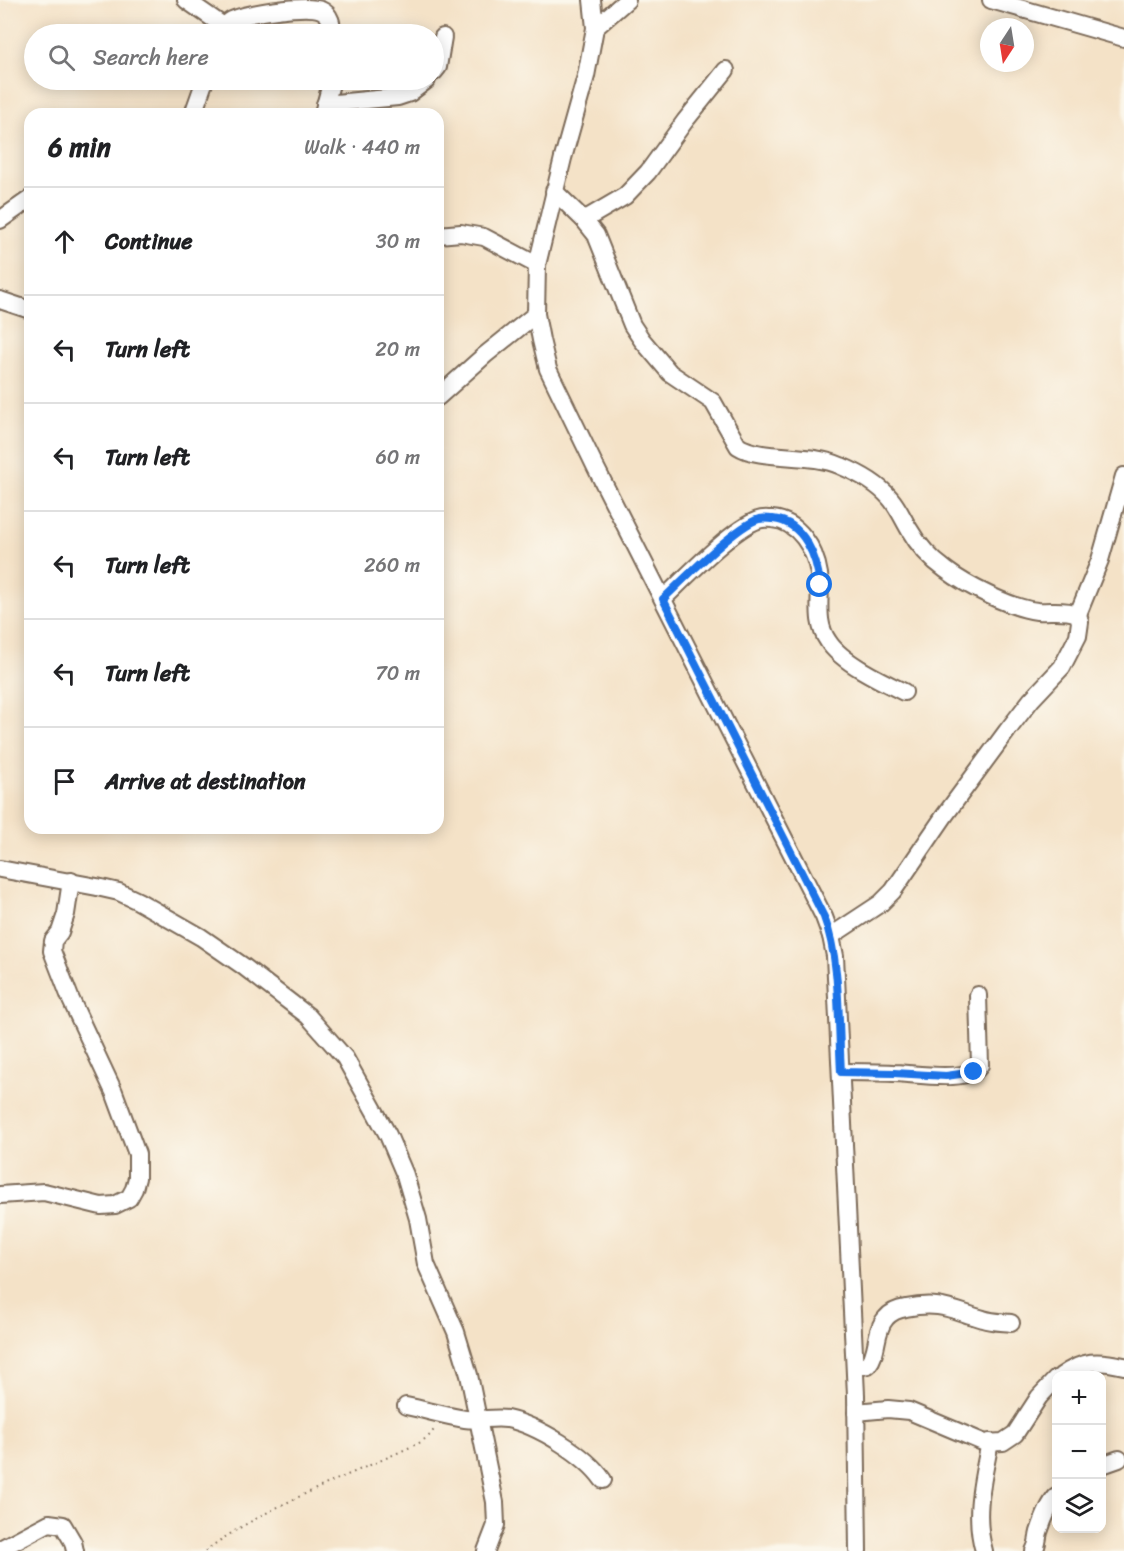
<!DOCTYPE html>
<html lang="en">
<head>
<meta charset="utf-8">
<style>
	:root { --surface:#fff; --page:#f2f2f2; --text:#202124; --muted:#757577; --line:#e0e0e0 }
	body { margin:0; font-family:Sriracha,sans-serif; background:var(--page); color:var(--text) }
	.controls { position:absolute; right:18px; bottom:18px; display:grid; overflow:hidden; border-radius:12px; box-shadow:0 3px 15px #0003 }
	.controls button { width:54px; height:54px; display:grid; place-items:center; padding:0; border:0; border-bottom:2px solid var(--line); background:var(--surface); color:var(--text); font:30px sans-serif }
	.compass { position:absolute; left:980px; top:18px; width:54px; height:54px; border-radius:50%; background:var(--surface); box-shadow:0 3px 15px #0003; rotate:192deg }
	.stop { position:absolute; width:18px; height:18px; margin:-14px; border:4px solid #1a73e8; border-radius:50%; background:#fff }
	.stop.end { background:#1a73e8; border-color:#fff; box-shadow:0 2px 6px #0008 }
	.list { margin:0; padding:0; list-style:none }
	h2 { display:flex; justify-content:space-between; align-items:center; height:78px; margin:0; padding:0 24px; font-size:26px }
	h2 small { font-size:20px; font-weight:400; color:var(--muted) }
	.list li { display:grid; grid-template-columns:39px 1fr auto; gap:18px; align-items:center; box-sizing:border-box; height:108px; padding:0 24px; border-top:2px solid var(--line) }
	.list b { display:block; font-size:22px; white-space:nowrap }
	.list em { font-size:20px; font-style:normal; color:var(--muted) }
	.icon { flex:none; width:33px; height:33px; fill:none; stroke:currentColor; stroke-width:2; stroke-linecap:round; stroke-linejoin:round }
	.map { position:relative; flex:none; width:1124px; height:1551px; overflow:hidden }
	.search { position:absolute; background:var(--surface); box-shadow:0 3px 15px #0003; left:24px; top:24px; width:420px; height:66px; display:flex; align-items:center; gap:15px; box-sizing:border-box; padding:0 21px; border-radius:33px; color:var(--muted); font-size:22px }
	.panel { position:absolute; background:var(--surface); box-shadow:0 3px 15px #0003; left:24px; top:108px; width:420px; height:726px; border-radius:18px }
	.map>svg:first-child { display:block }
</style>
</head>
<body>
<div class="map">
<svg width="1124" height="1551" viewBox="0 0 1124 1551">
	<rect width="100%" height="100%" fill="#fbf7ec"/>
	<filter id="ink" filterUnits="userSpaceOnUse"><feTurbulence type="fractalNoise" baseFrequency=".0167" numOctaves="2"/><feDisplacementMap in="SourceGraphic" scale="12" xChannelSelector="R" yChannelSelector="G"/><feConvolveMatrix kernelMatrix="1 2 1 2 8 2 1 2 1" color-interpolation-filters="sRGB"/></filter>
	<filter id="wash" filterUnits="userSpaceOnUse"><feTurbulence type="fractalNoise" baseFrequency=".008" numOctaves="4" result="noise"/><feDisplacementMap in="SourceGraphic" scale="24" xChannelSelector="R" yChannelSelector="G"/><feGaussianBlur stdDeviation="1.35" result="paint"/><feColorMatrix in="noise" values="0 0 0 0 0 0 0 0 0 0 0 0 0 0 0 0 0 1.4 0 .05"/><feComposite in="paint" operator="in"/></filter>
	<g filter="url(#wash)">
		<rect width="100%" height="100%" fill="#f4e2c7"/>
	</g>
	<g filter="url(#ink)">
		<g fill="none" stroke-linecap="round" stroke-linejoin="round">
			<g stroke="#7c6a59" stroke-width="20">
				<g id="minor">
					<polyline points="186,0 225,27"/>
					<polyline points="592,0 595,28 586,76 563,158 537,265 536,314 541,340 548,369 596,468 824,917 831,936 835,956 856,1395 858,1551"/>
					<polyline points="991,0 1124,38"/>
					<polyline points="595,28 627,0"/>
					<path d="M219,34C223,29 226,23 232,20C246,13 306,4 321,10C331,14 332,25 333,34"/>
					<polyline points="434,72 438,67 443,37"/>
					<polyline points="325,104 398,97 410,93 427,80"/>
					<polyline points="323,113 332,80"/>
					<polyline points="193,114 205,80"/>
					<path d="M554,191L584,220L596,235L632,325L642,340L670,373L713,402L738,446C761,461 810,452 841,466C858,473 878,484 890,498C898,507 903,519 909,529C918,545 932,560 946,570C967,586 1011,608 1037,611C1051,612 1064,609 1078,614L1080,622L1078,636L1062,667L1031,700L1007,731L945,815L893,891L881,903L831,936"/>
					<polyline points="0,220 30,199"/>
					<polyline points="584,220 625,196 648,172 685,121 726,70"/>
					<polyline points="438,235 461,233 484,237 537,265"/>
					<polyline points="0,300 30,310"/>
					<polyline points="438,397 485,355 536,314"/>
					<path d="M663,599C685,578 732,529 758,520C763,518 767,519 772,519C799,521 815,549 819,574C822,597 814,621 828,641C841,662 881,681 904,692"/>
					<polyline points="1078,614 1100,560 1124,476"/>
					<polyline points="0,869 97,887 119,892 138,901 201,937 243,966 308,1016 345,1058 388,1135 405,1175 418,1219 426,1264 456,1332 469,1375 495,1502 496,1525 486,1551"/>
					<path d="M841,1072C858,1072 876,1072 893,1073C912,1073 971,1084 980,1065L978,995"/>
					<polyline points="0,1195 44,1192 101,1206 115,1205 129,1198 134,1189 137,1178 137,1154 114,1092 71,1000 52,951 53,941 60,932 66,914 71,881"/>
					<path d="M855,1367L868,1365C879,1352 874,1331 886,1318C891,1312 899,1309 906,1308C941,1301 951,1310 983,1319C992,1322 1002,1322 1011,1323"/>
					<path d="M1061,1376C1084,1360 1097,1360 1124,1366"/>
					<path d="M406,1406C426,1410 446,1416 465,1419C479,1421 493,1417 507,1419C537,1425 586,1455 603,1480"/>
					<polyline points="856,1412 888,1409 909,1411 985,1443 1003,1442 1015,1434 1039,1397 1056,1379"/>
					<polyline points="1102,1465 1119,1459"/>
					<polyline points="0,1549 49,1523 63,1525 73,1542 75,1551"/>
					<path d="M984,1551C973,1514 983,1479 990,1442"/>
					<path d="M1034,1551C1038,1544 1037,1540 1039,1532C1043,1520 1048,1506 1056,1497"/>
				</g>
			</g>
			<path stroke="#7c6a59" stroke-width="2" stroke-dasharray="1.5 4.5" stroke-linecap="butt" d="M205,1551C270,1503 348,1477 421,1442L430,1435L436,1427"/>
			<use href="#minor" stroke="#fff" stroke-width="16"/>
		</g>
	</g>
	<g fill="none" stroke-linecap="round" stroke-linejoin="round" filter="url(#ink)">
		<path stroke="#1a73e8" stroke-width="8" d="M820,585C817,557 804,522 773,519C769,519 763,518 759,519C736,526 683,580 663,599L824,917C841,961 838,1024 841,1072L894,1073L946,1076L974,1072"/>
	</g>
</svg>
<div class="controls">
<button>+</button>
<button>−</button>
<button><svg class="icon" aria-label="layers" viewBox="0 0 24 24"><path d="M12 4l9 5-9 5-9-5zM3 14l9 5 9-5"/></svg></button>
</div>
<svg class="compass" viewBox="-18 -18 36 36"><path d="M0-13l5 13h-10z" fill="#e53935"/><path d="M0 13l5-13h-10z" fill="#757577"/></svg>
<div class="stop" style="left:820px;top:585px"></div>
<div class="stop end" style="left:974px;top:1072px"></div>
<div class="search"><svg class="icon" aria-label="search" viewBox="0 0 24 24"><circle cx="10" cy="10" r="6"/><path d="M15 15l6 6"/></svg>Search here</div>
<section class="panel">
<h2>6 min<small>Walk · 440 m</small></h2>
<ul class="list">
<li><svg class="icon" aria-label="ahead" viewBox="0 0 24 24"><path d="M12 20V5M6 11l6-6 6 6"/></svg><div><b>Continue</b></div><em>30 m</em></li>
<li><svg class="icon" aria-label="left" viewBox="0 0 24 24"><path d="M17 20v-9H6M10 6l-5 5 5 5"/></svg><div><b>Turn left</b></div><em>20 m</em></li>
<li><svg class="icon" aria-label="left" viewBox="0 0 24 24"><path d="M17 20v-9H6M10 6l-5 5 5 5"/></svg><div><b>Turn left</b></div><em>60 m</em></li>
<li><svg class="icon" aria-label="left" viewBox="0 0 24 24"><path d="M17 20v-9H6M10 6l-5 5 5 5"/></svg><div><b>Turn left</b></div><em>260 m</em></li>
<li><svg class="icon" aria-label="left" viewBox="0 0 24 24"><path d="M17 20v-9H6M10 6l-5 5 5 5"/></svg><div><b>Turn left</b></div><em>70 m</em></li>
<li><svg class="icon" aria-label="arrive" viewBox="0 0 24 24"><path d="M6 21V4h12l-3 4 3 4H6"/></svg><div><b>Arrive at destination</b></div></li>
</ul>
</section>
</div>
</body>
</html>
